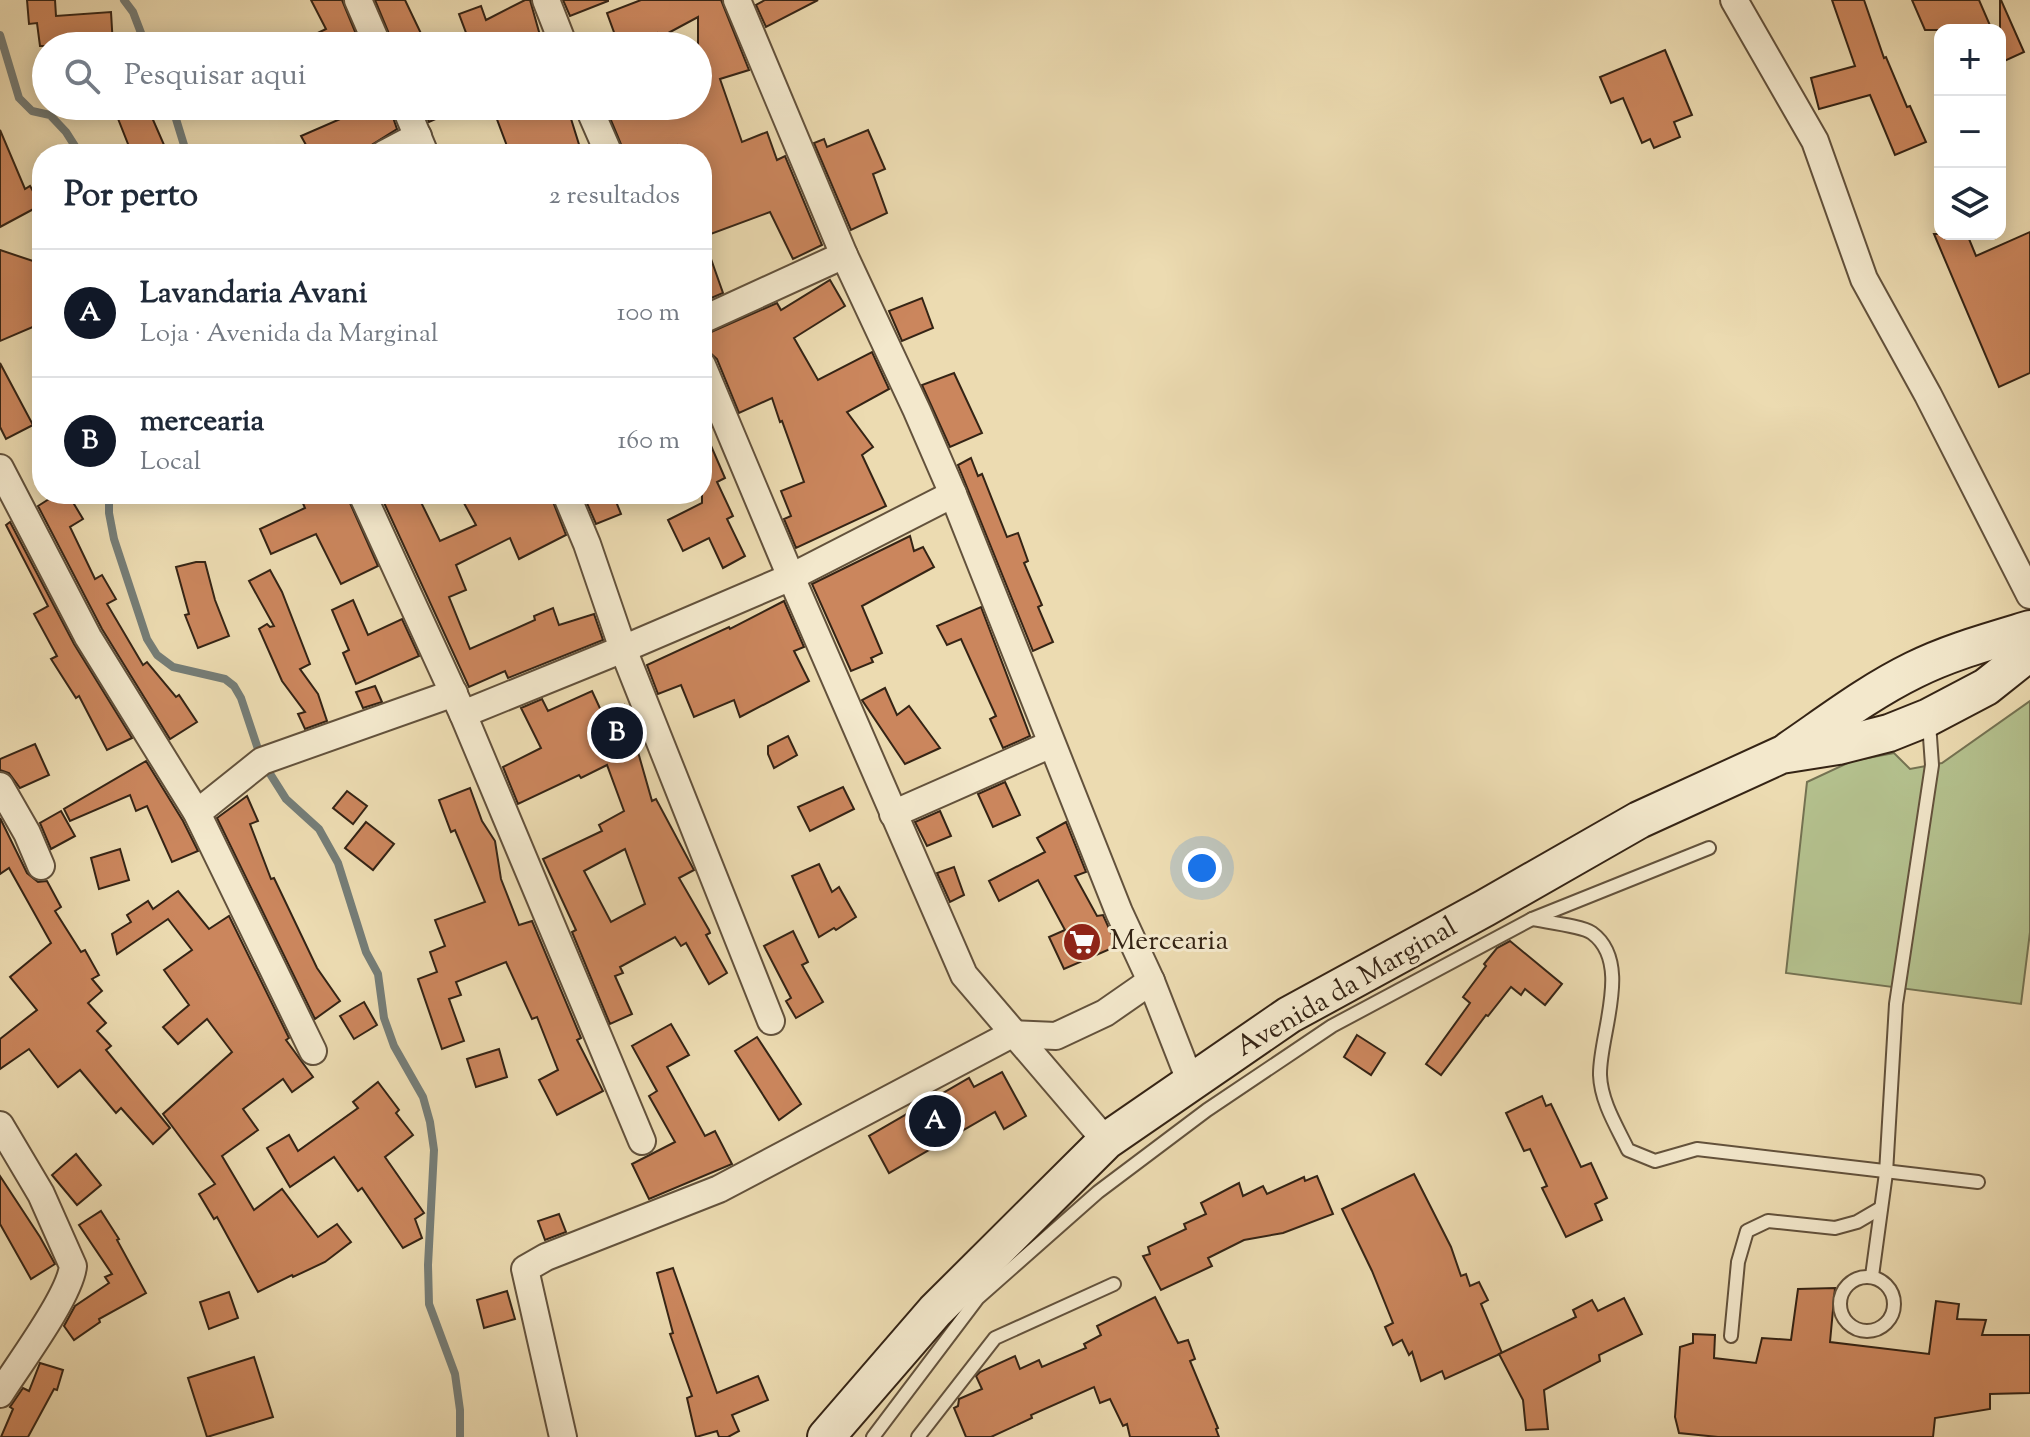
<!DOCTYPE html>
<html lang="pt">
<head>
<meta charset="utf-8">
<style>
	:root { --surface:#fff; --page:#f6f6f7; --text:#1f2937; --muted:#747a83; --line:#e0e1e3; --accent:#111827 }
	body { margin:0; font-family:"Sorts Mill Goudy",serif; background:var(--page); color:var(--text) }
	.controls { position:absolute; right:24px; top:24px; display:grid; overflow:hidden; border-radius:16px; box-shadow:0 4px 20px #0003 }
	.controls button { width:72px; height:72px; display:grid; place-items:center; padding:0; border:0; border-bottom:2px solid var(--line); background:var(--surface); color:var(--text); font:40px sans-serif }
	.you { position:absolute; left:1202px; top:868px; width:28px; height:28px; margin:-20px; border:6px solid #fff; border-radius:50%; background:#1a73e8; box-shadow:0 0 0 12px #1a73e833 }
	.badge { display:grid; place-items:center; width:52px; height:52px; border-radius:50%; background:var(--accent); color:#fff; font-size:26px; font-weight:700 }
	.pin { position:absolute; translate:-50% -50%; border:4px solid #fff; box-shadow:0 2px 8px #0006 }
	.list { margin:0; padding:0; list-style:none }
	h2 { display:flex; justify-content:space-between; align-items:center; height:104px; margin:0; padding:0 32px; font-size:34px }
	h2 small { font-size:26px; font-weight:400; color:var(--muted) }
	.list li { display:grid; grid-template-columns:52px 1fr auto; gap:24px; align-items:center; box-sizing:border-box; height:128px; padding:0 32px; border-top:2px solid var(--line) }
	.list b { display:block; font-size:30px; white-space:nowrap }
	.list p { margin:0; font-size:26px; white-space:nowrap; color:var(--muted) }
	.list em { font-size:26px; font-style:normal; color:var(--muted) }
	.icon { flex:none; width:44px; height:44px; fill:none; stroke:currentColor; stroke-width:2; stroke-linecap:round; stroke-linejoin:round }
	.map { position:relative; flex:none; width:2030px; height:1437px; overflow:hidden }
	.search { position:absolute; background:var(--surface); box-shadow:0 4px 20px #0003; left:32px; top:32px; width:680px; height:88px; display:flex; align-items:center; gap:20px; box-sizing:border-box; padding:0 28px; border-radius:44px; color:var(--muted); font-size:30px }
	.panel { position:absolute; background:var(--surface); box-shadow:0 4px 20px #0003; left:32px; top:144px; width:680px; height:360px; border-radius:32px }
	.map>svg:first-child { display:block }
</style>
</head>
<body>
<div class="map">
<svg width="2030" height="1437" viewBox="0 0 2030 1437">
	<rect width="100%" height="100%" fill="#ecdbb1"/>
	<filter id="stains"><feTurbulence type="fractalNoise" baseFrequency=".0025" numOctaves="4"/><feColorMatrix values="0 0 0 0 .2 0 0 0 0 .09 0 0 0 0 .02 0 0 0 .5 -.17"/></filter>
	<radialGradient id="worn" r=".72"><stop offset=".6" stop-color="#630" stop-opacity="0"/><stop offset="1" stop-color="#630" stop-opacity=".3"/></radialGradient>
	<polygon fill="#b4c18e" stroke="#747252" stroke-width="2" points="2030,701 2030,932 2021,1004 1786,973 1807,782 1852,761 1894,753 1910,769 1942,763"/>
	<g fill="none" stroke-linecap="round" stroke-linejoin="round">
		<g stroke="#757d77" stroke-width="8">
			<polyline points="124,0 133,12 146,46"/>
			<polyline points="0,35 19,98 32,111 50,115 66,132 80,154"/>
			<polyline points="172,106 184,145 183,154"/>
			<polyline points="109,494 109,513 114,539 147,639 157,655 173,667 225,679 234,686 241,698 262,761 286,799 319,829 338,863 366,952 378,974 384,1018 394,1046 423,1097 430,1122 434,1150 428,1265 429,1304 455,1374 460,1410 460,1437"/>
		</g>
	</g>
	<g fill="#cb865d" stroke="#352415" stroke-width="2" fill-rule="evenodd">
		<polygon points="27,0 55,0 56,16 111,12 113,46 40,46 37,23 29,24"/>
		<polygon points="311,0 342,0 361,46 291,46 326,29"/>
		<polygon points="375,0 405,0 427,46 394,46"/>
		<polygon points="525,0 530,0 543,46 471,46 459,14 481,6 486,20"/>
		<polygon points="563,0 608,0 608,1 570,16"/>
		<polygon points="641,0 721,0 749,70 720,79 742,142 767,132 777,160 785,156 822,245 793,259 770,212 708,235 702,218 702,154 681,154 677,145 658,154 625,154 605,106 698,106 698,17 659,38 657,33 619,46 607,13"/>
		<polygon points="765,0 818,0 766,27 756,5"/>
		<polygon points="1832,0 1864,0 1884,58 1886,57 1907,107 1910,106 1926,142 1895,155 1870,95 1819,109 1811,78 1855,66"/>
		<polygon points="1912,0 1979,0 1992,30 1925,30"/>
		<polygon points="2001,0 2024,52 2000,63 2000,0"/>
		<polygon points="1665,50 1692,115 1674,122 1680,137 1654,148 1650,139 1642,143 1623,98 1611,103 1600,77"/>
		<polygon points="113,106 147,106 168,154 132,154"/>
		<polygon points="370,106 389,106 397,129 357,154 311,154 301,136"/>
		<polygon points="422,106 465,106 429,122"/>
		<polygon points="517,106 567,106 582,154 510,154 495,114"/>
		<polygon points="0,130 25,189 30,186 41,205 0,227"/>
		<polygon points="868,130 885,169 873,174 887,213 851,230 814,143 824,139 827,147"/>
		<polygon points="2030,232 2030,373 1999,387 1934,234 1967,234 1976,256"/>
		<polygon points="702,242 705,242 723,293 702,302"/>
		<polygon points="0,250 42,264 42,323 0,341"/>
		<polygon points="830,280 845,306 794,338 818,380 872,352 889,389 847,412 873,447 862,455 886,506 796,548 784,519 791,516 781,491 804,482 782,421 780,422 772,398 739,413 717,359 707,350 702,336 777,303 781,310"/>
		<polygon points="922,298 933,328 902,341 889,311"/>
		<polygon points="0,363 33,425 6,439 0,427"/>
		<polygon points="954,373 982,433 950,447 922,385"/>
		<polygon points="702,425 725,478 717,482 733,516 727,519 745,556 723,568 709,538 683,551 668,520 702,503"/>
		<polygon points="971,458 978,476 982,474 1007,537 1018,533 1028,561 1024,563 1042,605 1038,607 1053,642 1033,651 958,465"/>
		<polygon points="57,494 68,494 83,519 70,527 95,579 102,575 116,599 107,604 143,665 147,662 176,697 179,695 197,722 170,739 102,629 38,506"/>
		<polygon points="299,494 346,494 378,566 341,584 316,534 271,554 260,529 305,508"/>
		<polygon points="380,494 417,494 440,541 476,525 459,494 550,494 566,535 519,559 510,538 456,565 466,590 449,597 470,649 535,620 534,616 553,608 559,625 594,614 603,640 508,678 505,671 469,687"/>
		<polygon points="583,494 613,494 621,514 596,524"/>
		<polygon points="10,522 74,644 132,738 107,750 79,696 76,698 51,659 57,656 34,614 48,606 6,525"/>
		<polygon points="910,536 914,551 923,547 934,567 862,606 882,653 871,658 873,662 851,671 812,584"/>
		<polygon points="196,562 205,562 215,600 229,636 198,648 185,615 189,614 176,567"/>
		<polygon points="270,570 282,592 310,664 300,669 318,694 327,721 305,729 298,714 305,712 282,681 259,629 267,624 270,627 274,626 249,581"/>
		<polygon points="353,600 368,635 402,619 419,656 356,684 343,653 349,650 332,610"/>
		<polygon points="784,601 804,647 794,651 809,681 740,717 734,700 694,717 681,685 658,694 647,665 729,627 730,629"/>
		<polygon points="981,607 1030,736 1003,748 990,719 996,716 961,639 947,645 937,626"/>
		<polygon points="375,686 382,702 363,708 356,692"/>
		<polygon points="885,688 897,715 909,706 940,748 905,764 862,700"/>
		<path d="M592,691L604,717L624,705L638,744L636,745L652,801L656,799L694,870L679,878L709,930L710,933L706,935L727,973L709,984L686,943L681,946L675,937L620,967L623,973L615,976L632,1014L610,1024L572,932L576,930L543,859L602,831L599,825L624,811L607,765L581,778L579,775L518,804L503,767L541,748L521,708L542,699L548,711ZM625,849L645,904L611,922L584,871Z"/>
		<polygon points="788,736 797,755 774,768 768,754 768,746"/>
		<polygon points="35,744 49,775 20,788 9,773 0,770 0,759"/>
		<polygon points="146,761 183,821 198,851 172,862 147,806 136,811 130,795 70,821 64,809"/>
		<polygon points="1005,782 1020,815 993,827 978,794"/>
		<polygon points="843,787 854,809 810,831 798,807"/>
		<polygon points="470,788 482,821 495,841 501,879 519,925 532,921 581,1038 577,1040 603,1091 557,1115 539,1080 558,1070 537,1017 532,1019 506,962 456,982 461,995 449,999 464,1041 442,1049 418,979 437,972 430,952 445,946 435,920 485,902 455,830 451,832 439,800"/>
		<polygon points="347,791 367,806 353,824 333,808"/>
		<polygon points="247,796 258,821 250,824 271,879 274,878 317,968 340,1001 315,1019 217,818"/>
		<polygon points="61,811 75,836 51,849 40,823"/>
		<polygon points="940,811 951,836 927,846 915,822"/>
		<polygon points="0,818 27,873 38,882 47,881 61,907 55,911 81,952 85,950 99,975 92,979 102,991 88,1003 106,1023 97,1031 111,1046 106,1050 170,1128 153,1144 121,1108 116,1113 80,1070 58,1087 29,1049 0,1069 0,1039 37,1010 10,977 51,943 9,868 0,874"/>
		<polygon points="366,822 394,844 373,870 345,848"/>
		<polygon points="1066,822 1086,872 1075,876 1097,916 1103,915 1117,946 1064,969 1049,937 1065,930 1038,880 999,901 989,881 1045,852 1037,838"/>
		<polygon points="120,849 129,880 99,889 91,858"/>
		<polygon points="819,864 832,892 839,887 856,917 836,930 834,928 819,937 792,876"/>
		<polygon points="954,867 964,895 950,902 937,873"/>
		<polygon points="178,891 209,929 229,916 289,1038 286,1040 313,1077 292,1092 283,1079 243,1109 258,1130 222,1156 254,1210 282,1189 318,1237 337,1224 351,1242 325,1262 293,1277 292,1275 258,1292 217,1217 214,1219 199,1194 215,1184 163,1114 232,1052 207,1019 178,1044 163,1027 189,1005 164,970 192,950 168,919 117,954 112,934 131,922 127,915 148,901 153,909"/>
		<polygon points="793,931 808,962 802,965 823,1002 796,1018 786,1001 791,998 764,946"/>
		<polygon points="1510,941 1562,984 1545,1005 1525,989 1521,995 1511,987 1488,1016 1486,1015 1441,1075 1426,1064 1470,1003 1463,997 1486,966 1484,964 1497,948"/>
		<polygon points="364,1002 377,1025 354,1039 340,1016"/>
		<polygon points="671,1024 689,1055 667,1067 705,1136 715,1131 732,1164 649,1199 632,1164 675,1142 649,1096 657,1091 632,1046"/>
		<polygon points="1357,1035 1385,1053 1371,1075 1344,1057"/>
		<polygon points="757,1037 801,1104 779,1120 735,1051"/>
		<polygon points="499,1049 507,1077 476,1087 467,1059"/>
		<polygon points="1002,1072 1026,1116 1004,1129 995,1112 889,1173 869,1136 969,1078 974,1087"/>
		<polygon points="378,1082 399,1110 396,1113 413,1135 385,1157 424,1213 415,1219 422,1238 403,1248 362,1188 358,1191 334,1157 290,1187 267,1148 289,1135 298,1151 358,1108 353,1102"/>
		<polygon points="1542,1096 1546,1106 1551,1104 1581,1167 1591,1163 1607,1198 1595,1204 1602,1220 1566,1237 1542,1188 1547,1186 1530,1149 1524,1151 1506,1113"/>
		<polygon points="76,1154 101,1185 77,1205 52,1175"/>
		<polygon points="1414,1174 1451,1247 1461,1276 1466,1274 1470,1286 1479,1282 1488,1300 1481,1304 1502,1353 1445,1379 1442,1371 1421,1381 1412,1352 1409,1355 1402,1340 1393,1345 1385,1327 1393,1323 1372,1271 1342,1209"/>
		<polygon points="0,1176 40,1237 55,1264 31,1279 0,1224"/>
		<polygon points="1317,1176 1333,1214 1283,1233 1244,1240 1208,1258 1212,1266 1161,1290 1143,1256 1150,1254 1148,1247 1186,1229 1184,1224 1206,1214 1201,1203 1239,1183 1243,1196 1263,1186 1267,1194 1304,1177 1305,1181"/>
		<polygon points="101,1211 119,1239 117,1240 146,1293 99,1319 100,1322 74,1340 64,1326 75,1306 109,1283 105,1277 112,1274 79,1225"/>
		<polygon points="559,1214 566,1232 545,1240 538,1221"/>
		<polygon points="673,1268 717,1393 758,1376 768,1400 732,1415 739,1431 728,1437 719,1437 717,1431 696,1437 687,1398 692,1396 670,1334 673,1333 657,1273"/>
		<polygon points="1835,1288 1830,1342 1929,1354 1936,1301 1959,1304 1957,1319 1986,1320 1982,1335 2030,1335 2030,1393 1990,1394 1990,1409 1935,1418 1933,1437 1718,1437 1679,1433 1675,1417 1680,1347 1693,1343 1693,1334 1715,1335 1714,1358 1756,1363 1762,1338 1791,1340 1798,1289"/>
		<polygon points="507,1291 515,1319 484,1328 477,1300"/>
		<polygon points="229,1292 238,1318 209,1329 200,1302"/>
		<polygon points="1155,1297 1178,1343 1188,1340 1195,1359 1190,1361 1218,1428 1216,1429 1219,1437 1130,1437 1127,1424 1123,1426 1110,1399 1100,1403 1094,1387 1031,1415 1032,1418 991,1437 966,1437 954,1408 958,1406 959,1399 982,1389 976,1376 980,1372 1015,1356 1020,1369 1039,1360 1042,1367 1086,1348 1084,1344 1101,1335 1097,1326"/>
		<polygon points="1624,1298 1642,1334 1599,1355 1600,1361 1544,1390 1548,1429 1526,1430 1523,1400 1499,1354 1576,1317 1573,1310 1592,1300 1598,1311"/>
		<polygon points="254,1357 273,1417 207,1437 188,1378"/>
		<polygon points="40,1363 63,1370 57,1390 54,1389 28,1437 1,1437 13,1409 10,1407 23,1388 29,1391"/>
	</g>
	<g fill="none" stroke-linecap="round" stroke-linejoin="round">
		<g stroke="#63523c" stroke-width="16">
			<g id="service">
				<path d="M1709,848L1532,919C1546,922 1582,926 1592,933C1633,963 1599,1035 1600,1075C1601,1102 1617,1127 1628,1150L1655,1161L1697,1149L1978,1182"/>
				<polyline points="1872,1276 1886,1173 1896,1004 1932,765 1929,723"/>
				<circle cx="1867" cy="1304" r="27"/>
				<polyline points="1731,1336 1738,1262 1747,1231 1768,1221 1835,1228 1857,1222 1881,1208"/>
				<polyline points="873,1437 978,1298 1098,1192 1207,1110 1332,1026 1532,919"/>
				<polyline points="918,1437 995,1338 1114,1284"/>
			</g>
		</g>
		<g stroke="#63523c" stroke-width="30">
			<g id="minor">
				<polyline points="358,0 378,46"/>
				<polyline points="546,0 564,46"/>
				<polyline points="737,0 844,255 917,411 953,494 1119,912 1151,981"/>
				<polyline points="1734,0 1815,141 1864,279 1928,395 2030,595"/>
				<polyline points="405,106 425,154"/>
				<polyline points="588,106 609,154"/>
				<polyline points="384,154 418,136"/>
				<polyline points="702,320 844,255"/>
				<polyline points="702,365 791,577 964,975 1106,1141"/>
				<polyline points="0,468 88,637 197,813 313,1051"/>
				<polyline points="362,494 463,714 642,1141"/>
				<polyline points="566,494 587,544 623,649 771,1021"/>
				<polyline points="463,714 623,649 791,577 953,494"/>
				<polyline points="0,786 27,833 41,866"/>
				<polyline points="197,813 262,761 454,693"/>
				<polyline points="893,814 1047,746 1052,746"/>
				<path d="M0,1125L41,1194L73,1266C70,1296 18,1365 0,1394"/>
				<polyline points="563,1437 525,1269 546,1257 719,1189 1012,1034 1056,1036 1105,1013 1151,981 1191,1083"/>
			</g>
		</g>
		<g stroke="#352415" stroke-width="40">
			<g id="secondary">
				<path d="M1789,750C1830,722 1869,692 1914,670C1950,652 1991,641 2030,629"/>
				<polyline points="826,1437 935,1311 1106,1141 1289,1015 1485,908 1639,820 1781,755 1838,746 1889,733 1929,717 1986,687 2030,652"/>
			</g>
		</g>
		<use href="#service" stroke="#f3e8cc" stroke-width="12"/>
		<use href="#minor" stroke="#f3e8cc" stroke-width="26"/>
		<use href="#secondary" stroke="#f3e8cc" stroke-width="36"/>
	</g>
	<defs>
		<g id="supermarket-disc" transform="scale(2)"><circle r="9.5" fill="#8f2418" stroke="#f3e8cc"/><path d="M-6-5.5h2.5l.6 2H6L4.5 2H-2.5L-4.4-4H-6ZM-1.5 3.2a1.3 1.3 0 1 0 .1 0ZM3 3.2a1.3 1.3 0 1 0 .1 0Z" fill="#fff"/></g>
	</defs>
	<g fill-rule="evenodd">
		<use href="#supermarket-disc" x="1082" y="942"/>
	</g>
	<g text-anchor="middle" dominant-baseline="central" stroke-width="6" stroke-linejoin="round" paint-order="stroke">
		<g font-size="28" fill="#352415" stroke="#f3e8cc" text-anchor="start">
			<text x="1110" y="942">Mercearia</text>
		</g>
		<g font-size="28" fill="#352415" stroke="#f3e8cc">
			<text transform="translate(1347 988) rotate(-30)">Avenida da Marginal</text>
		</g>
	</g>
	<rect width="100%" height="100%" filter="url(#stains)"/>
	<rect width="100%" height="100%" fill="url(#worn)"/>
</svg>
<div class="controls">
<button>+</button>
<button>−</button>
<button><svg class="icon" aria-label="layers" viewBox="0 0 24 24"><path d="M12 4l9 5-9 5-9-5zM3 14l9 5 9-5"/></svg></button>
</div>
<div class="you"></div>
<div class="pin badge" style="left:935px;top:1121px">A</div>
<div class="pin badge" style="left:617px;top:733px">B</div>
<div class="search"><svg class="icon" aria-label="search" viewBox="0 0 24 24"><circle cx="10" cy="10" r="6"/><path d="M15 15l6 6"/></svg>Pesquisar aqui</div>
<section class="panel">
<h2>Por perto<small>2 resultados</small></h2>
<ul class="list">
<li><span class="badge">A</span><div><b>Lavandaria Avani</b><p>Loja · Avenida da Marginal</p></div><em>100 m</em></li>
<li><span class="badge">B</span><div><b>mercearia</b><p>Local</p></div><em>160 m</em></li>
</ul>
</section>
</div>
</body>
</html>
